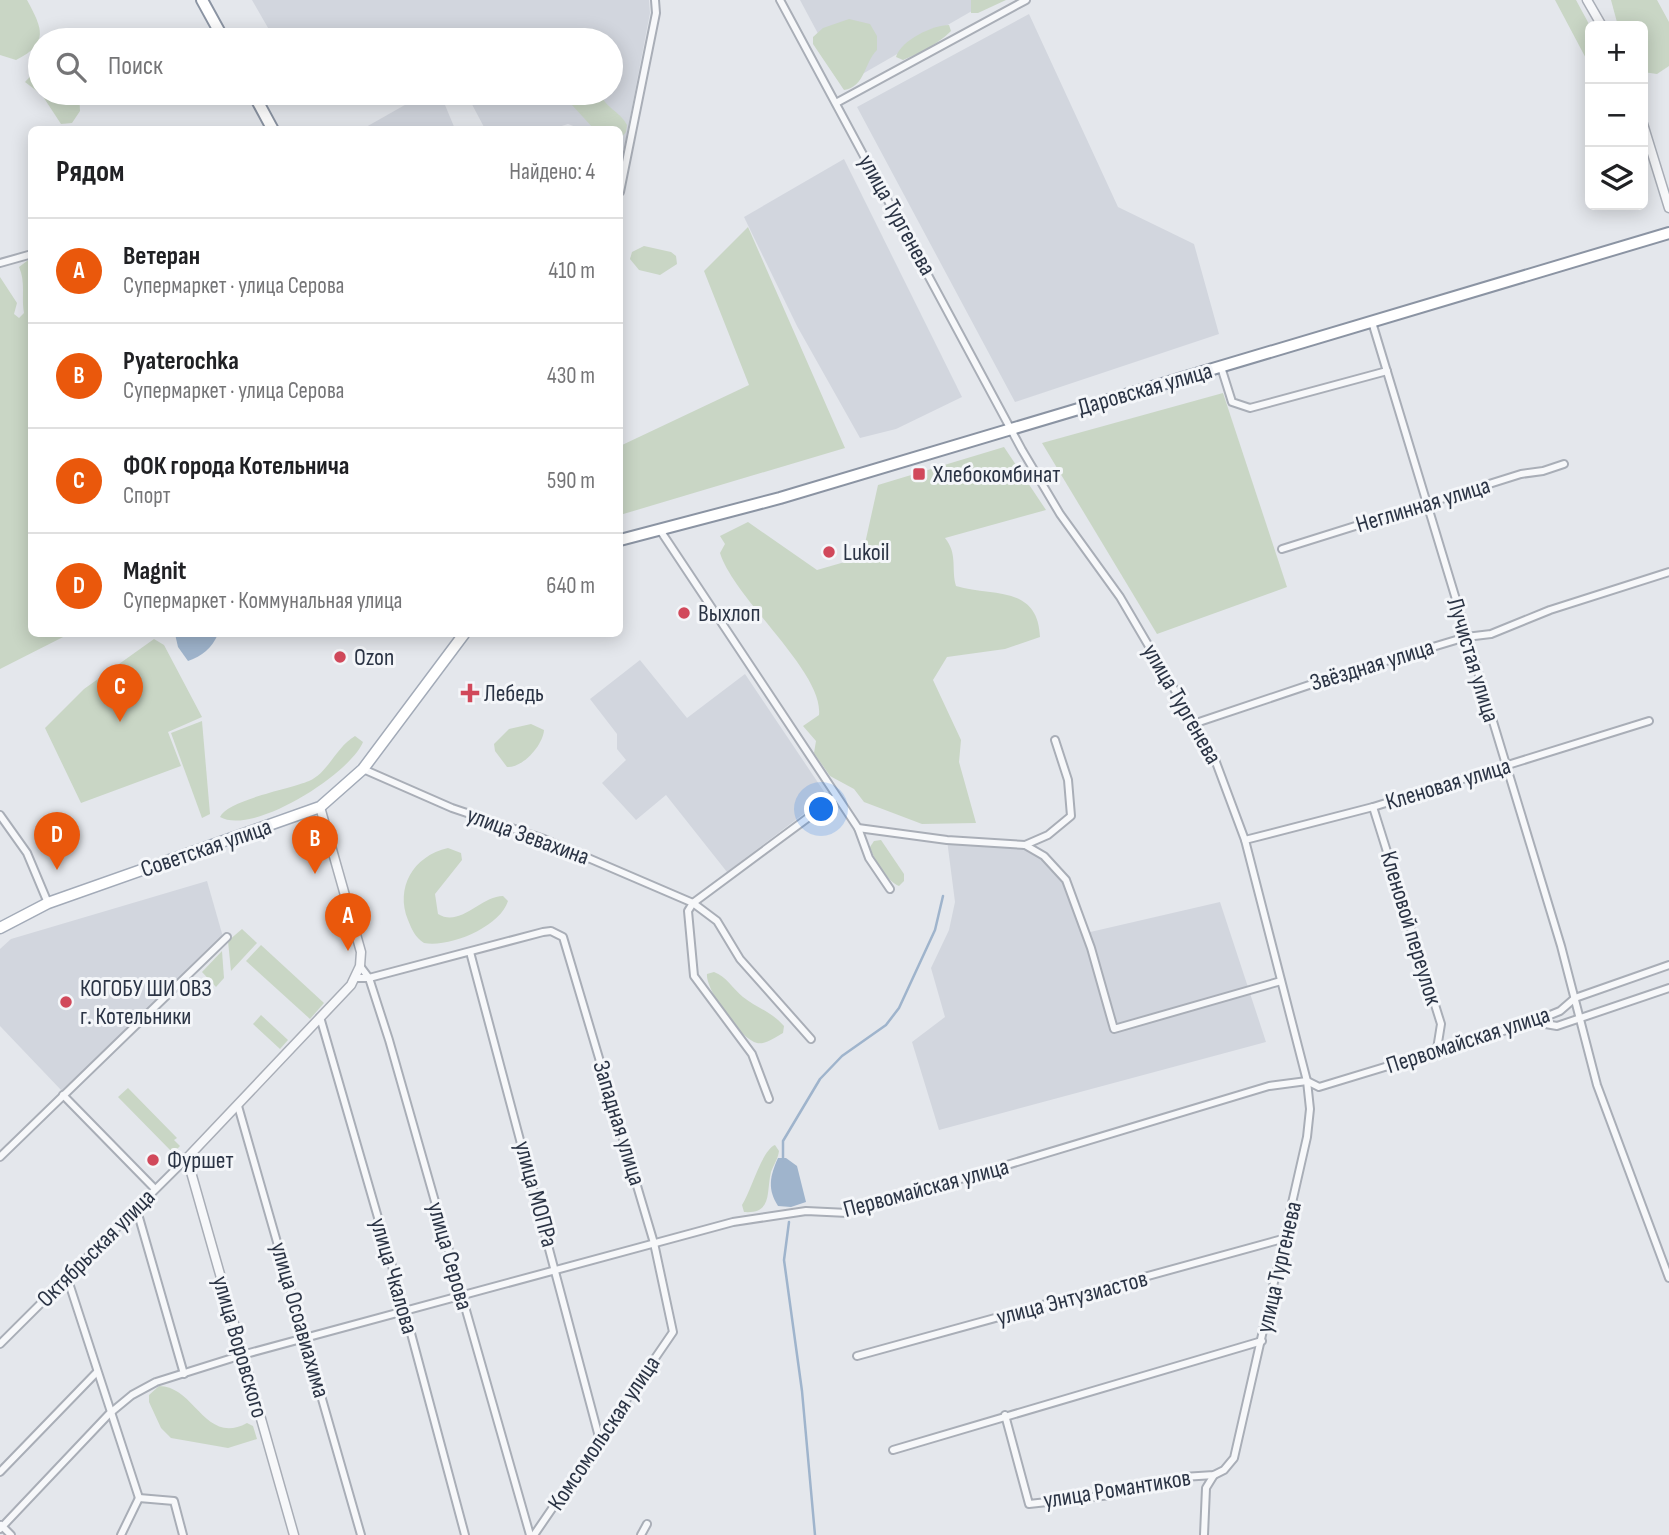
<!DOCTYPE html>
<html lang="ru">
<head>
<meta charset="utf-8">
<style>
	:root { --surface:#fff; --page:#f6f6f6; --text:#202124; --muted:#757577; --line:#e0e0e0; --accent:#ea580c }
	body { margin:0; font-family:"Sofia Sans Condensed",sans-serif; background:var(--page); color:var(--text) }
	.controls { position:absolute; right:21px; top:21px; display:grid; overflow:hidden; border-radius:10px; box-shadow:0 4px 18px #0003 }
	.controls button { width:63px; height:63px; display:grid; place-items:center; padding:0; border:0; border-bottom:2px solid var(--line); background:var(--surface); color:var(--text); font:35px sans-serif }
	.you { position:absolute; left:822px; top:810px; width:24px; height:24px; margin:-18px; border:5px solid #fff; border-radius:50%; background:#1a73e8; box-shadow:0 0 0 10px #1a73e833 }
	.badge { display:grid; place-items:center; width:46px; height:46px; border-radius:50%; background:var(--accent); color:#fff; font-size:23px; font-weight:700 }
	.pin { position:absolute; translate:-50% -58px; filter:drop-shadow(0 2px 4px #0008) }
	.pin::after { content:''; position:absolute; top:37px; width:24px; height:21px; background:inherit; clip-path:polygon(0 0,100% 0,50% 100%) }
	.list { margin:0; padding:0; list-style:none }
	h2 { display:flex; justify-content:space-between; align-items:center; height:91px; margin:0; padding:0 28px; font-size:30px }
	h2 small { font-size:23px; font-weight:400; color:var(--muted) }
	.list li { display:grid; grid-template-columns:46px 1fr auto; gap:21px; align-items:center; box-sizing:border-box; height:105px; padding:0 28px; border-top:2px solid var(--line) }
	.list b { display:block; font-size:26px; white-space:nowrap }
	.list p { margin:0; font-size:23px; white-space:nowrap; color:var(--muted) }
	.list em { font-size:23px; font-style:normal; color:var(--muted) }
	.icon { flex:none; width:38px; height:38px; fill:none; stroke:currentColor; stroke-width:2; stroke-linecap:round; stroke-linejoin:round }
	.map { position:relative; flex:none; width:1669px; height:1535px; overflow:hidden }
	.search { position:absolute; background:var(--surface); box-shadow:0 4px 18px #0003; left:28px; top:28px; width:595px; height:77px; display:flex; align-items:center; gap:18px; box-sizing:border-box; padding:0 24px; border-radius:38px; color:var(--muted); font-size:26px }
	.panel { position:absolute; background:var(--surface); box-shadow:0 4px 18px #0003; left:28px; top:126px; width:595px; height:511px; border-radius:10px }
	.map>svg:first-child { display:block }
</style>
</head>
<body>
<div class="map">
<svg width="1669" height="1535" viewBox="0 0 1669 1535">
	<rect width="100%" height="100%" fill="#e4e7ec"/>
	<g fill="#d2d6de">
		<polygon points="252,0 649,0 650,13 624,149 620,147 620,130 581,129 568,124 552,129 485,129 466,93 611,93 611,40 326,40 324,36 313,40 275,40"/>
		<polygon points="800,0 991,0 845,84"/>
		<polygon points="1029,14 1118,207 1194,244 1219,334 1015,402 857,107"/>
		<polygon points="426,93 440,93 455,129 367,129 366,127"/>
		<polygon points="844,159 962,397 896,429 860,438 797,326 744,217"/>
		<polygon points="640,660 687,718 745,674 827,796 727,872 666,795 636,820 602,783 626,760 617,749 617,734 590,699"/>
		<polygon points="947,840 1025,845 1044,856 1066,880 1086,933 1220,902 1266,1042 939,1130 912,1042 945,1017 931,968 949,930 955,902"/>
		<polygon points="207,881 223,937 62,1091 0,1026 0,949 11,939"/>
	</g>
	<g fill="#c9d6c5">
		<path d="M0,0H27C42,28 50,43 16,60L0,55Z"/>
		<polygon points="971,0 1006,0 978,13 971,13"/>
		<polygon points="1555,0 1576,0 1590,26 1590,78 1590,66"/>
		<polygon points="1611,0 1657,0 1669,22 1669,66 1657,74 1643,72 1643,26 1618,26"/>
		<path d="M849,19L870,24L877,36V50C864,63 865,87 844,90L813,44V37L823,28Z"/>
		<path d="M949,25L951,31C938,44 920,53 903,60L896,57C901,40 933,25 949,25Z"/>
		<polygon points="40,66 40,93 79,93 80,111 72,123 61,124 42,95 25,82"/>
		<path d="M561,93H600C605,108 620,111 627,125L626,132L620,139V130L594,129Z"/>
		<polygon points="748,227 845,448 620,515 620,446 749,385 704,271"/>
		<polygon points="644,246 671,252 676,256 677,264 660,275 639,270 630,259 632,252"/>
		<path d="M31,258L32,634H69L0,669V277L17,303L14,314L19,318L24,313C21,297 26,282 19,267Z"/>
		<polygon points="1223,393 1287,587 1157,634 1042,443"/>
		<path d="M1004,447L1046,510L945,538C958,554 951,569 956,586C991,597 1038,584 1040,637L1005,649L947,657L933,680L961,740L959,762L976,823L922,824L864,802L854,789L830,776L814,753L816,741L803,726L819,715C824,672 735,600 720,553L725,544L720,536L748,522L817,570L862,557L878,485Z"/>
		<polygon points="154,639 164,645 202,717 168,732 181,766 81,803 45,728 84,689"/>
		<polygon points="202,721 210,814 202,818 171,733"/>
		<path d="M531,724L544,730C543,745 523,768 507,767L495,751L494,744L509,729Z"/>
		<path d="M355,736L363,742C350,774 253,836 220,817C227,800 290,789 309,781C328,773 336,747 355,736Z"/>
		<path d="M881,840L904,874V881L899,886C887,881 874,860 870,847L874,841Z"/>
		<path d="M448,848L461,853L462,860L435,894L438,914C460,928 481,896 503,896L508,901C500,927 449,948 424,943C415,937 412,930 408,920C395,888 413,856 448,848Z"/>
		<polygon points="242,929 257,943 231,971 228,941"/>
		<polygon points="261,945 324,1003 310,1019 246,961"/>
		<polygon points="222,951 224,978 216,987 202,972"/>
		<path d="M714,972C726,976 733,989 743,997C757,1008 772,1012 784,1026L783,1033C776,1037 765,1045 757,1043C741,1040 705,989 707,974Z"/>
		<polygon points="261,1015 288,1040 280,1049 253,1024"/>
		<polygon points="128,1088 177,1138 174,1140 180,1146 173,1153 118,1097"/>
		<path d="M775,1145L779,1151C778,1159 774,1164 771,1172C766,1192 773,1214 744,1212L742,1205C751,1191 762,1150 775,1145Z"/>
		<path d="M159,1386C195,1386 205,1446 247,1423L253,1426L257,1439L228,1448L171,1438L161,1428L149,1402V1395Z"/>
	</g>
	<g fill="#9fb4cc">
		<path d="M175,634H218C212,648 202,656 188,661L178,647Z"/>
		<path d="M778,1158H786L797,1166L806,1202L791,1207L778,1206C767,1189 770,1176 778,1158Z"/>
	</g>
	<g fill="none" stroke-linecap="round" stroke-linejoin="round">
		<g stroke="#9fb4cc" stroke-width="2.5">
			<polyline points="783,1160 783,1141 820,1079 842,1056 886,1025 899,1008 935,930 943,896"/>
			<polyline points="789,1222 784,1260 802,1391 815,1535"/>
		</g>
		<g stroke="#a9aeb7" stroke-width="10">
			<g id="minor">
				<polyline points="780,0 1022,450 1060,514 1120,597 1214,757 1245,840 1307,1081 1310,1109 1307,1137 1234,1458 1224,1470 1214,1475 1183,1477 1111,1495 1029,1504 1005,1415"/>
				<polyline points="836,103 1026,0"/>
				<polyline points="620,192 656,13 655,0"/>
				<polyline points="0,263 32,254"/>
				<polyline points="1372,322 1561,946 1597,1085 1669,1278"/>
				<polyline points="1221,367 1232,402 1250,408 1387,371"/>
				<polyline points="660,530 858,828 869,858 890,889"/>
				<polyline points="1282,549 1521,474 1543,471 1564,464"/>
				<polyline points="1196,723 1333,677 1466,637 1491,634 1550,610 1669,572"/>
				<polyline points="363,769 452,808 544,839 693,903 836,797"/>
				<polyline points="1373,807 1441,1024 1437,1049"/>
				<polyline points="0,815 27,853 48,903"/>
				<polyline points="858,828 947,840 1025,845 1044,856 1066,880 1091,948 1114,1029 1281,981"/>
				<polyline points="1245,840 1373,807 1649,721"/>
				<polyline points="1025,845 1048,835 1071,816 1068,780 1055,740"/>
				<polyline points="470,952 599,1437"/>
				<polyline points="360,966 369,978 389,1040 530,1535"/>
				<polyline points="355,978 369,978 543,932 551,931 563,937 654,1243 673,1332 534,1535"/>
				<polyline points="320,1017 405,1311 465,1535"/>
				<polyline points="1534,1022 1557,1026 1669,988"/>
				<polyline points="63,1095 155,1189"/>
				<polyline points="769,1099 752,1054 694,976 688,911 693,903 717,921 740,959 811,1039"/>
				<polyline points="238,1106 361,1535"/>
				<polyline points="0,1157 227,937"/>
				<polyline points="136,1207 184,1374"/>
				<polyline points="67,1277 139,1498"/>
				<polyline points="0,1344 187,1158"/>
				<polyline points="857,1356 1286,1238"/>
				<polyline points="893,1450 1262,1341"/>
				<polyline points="0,1472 96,1373"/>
				<polyline points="139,1498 174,1501 183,1535"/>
				<polyline points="1,1525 11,1535"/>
				<polyline points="0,1529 109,1414 132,1395 156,1382 242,1355 733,1222 806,1211 848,1213 1269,1086 1307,1081 1319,1087 1533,1022 1560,1011 1575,998 1669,965"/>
				<polyline points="121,1535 139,1498"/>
				<polyline points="641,1535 647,1524"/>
				<polyline points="1204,1535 1206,1488 1214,1475"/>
			</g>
		</g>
		<g stroke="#a9aeb7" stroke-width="11">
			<g id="tertiary">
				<polyline points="1587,0 1602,26"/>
				<polyline points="1643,124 1669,208"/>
				<polyline points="294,1535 187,1158 351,985 360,966 361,952 320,807"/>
			</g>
		</g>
		<g stroke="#a3abb8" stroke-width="13">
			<polyline id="primary" points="0,928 48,903 320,807 363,769 464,634"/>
		</g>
		<g stroke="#8b94a3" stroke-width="14">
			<g id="trunk">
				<polyline points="202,0 224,40"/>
				<polyline points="253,93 273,130"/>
				<polyline points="620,540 780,498 1669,233"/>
			</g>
		</g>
		<use href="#minor" stroke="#f7f8fa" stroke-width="6"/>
		<use href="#tertiary" stroke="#f7f8fa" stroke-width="8"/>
		<use href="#primary" stroke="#fff" stroke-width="10"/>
		<use href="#trunk" stroke="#fff" stroke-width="10"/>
	</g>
	<g fill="#d1495b" stroke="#f4f6f9" stroke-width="2.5">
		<rect x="912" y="467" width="14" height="14" rx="3.5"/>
		<circle cx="829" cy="552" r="7"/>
		<circle cx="684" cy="613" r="7"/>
		<circle cx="340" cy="657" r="7"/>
		<path d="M466.5 682.5h7v7h7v7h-7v7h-7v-7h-7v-7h7z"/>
		<circle cx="66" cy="1002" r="7"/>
		<circle cx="153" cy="1160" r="7"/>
	</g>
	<g text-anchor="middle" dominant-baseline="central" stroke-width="6" stroke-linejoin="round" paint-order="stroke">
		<g font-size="24" fill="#2b3445" stroke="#f4f6f9">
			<text transform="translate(897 215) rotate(61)">улица Тургенева</text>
			<text transform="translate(1145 389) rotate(-16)">Даровская улица</text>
			<text transform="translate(1423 505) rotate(-17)">Неглинная улица</text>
			<text transform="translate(1473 660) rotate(73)">Лучистая улица</text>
			<text transform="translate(1372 665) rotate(-17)">Звёздная улица</text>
			<text transform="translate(1182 704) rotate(60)">улица Тургенева</text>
			<text transform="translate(1448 784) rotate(-17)">Кленовая улица</text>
			<text transform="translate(528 836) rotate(20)">улица Зевахина</text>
			<text transform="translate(206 848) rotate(-19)">Советская улица</text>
			<text transform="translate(1411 928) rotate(73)">Кленовой переулок</text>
			<text transform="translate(1468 1040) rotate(-18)">Первомайская улица</text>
			<text transform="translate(619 1123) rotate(73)">Западная улица</text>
			<text transform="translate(926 1188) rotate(-15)">Первомайская улица</text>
			<text transform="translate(536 1194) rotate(75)">улица МОПРа</text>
			<text transform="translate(96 1248) rotate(-45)">Октябрьская улица</text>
			<text transform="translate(450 1256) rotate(74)">улица Серова</text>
			<text transform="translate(1279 1267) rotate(-77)">улица Тургенева</text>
			<text transform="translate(394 1276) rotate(74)">улица Чкалова</text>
			<text transform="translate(1072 1298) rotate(-15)">улица Энтузиастов</text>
			<text transform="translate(300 1320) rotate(74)">улица Осоавиахима</text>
			<text transform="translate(240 1347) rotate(74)">улица Воровского</text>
			<text transform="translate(604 1433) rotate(-56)">Комсомольская улица</text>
			<text transform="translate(1117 1489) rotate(-9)">улица Романтиков</text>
		</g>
		<g font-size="24" fill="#2b3445" stroke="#f4f6f9" text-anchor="start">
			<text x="933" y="474">Хлебокомбинат</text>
			<text x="843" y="552">Lukoil</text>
			<text x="698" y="613">Выхлоп</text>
			<text x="354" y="657">Ozon</text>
			<text x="484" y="693">Лебедь</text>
			<text x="80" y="988">КОГОБУ ШИ ОВЗ<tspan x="80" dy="28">г. Котельники</tspan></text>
			<text x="167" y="1160">Фуршет</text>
		</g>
	</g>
</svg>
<div class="controls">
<button>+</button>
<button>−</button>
<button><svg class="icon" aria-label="layers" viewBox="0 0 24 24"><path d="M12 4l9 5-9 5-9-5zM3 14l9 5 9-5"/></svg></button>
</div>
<div class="you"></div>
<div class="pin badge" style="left:348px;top:951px">A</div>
<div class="pin badge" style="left:315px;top:874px">B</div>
<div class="pin badge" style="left:120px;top:722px">C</div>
<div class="pin badge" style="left:57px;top:870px">D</div>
<div class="search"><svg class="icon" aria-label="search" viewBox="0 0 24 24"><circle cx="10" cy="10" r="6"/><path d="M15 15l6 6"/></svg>Поиск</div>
<section class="panel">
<h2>Рядом<small>Найдено: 4</small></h2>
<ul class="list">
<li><span class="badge">A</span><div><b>Ветеран</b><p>Супермаркет · улица Серова</p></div><em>410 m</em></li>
<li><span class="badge">B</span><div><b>Pyaterochka</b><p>Супермаркет · улица Серова</p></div><em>430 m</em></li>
<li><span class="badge">C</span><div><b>ФОК города Котельнича</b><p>Спорт</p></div><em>590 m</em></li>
<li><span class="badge">D</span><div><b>Magnit</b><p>Супермаркет · Коммунальная улица</p></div><em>640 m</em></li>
</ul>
</section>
</div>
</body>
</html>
